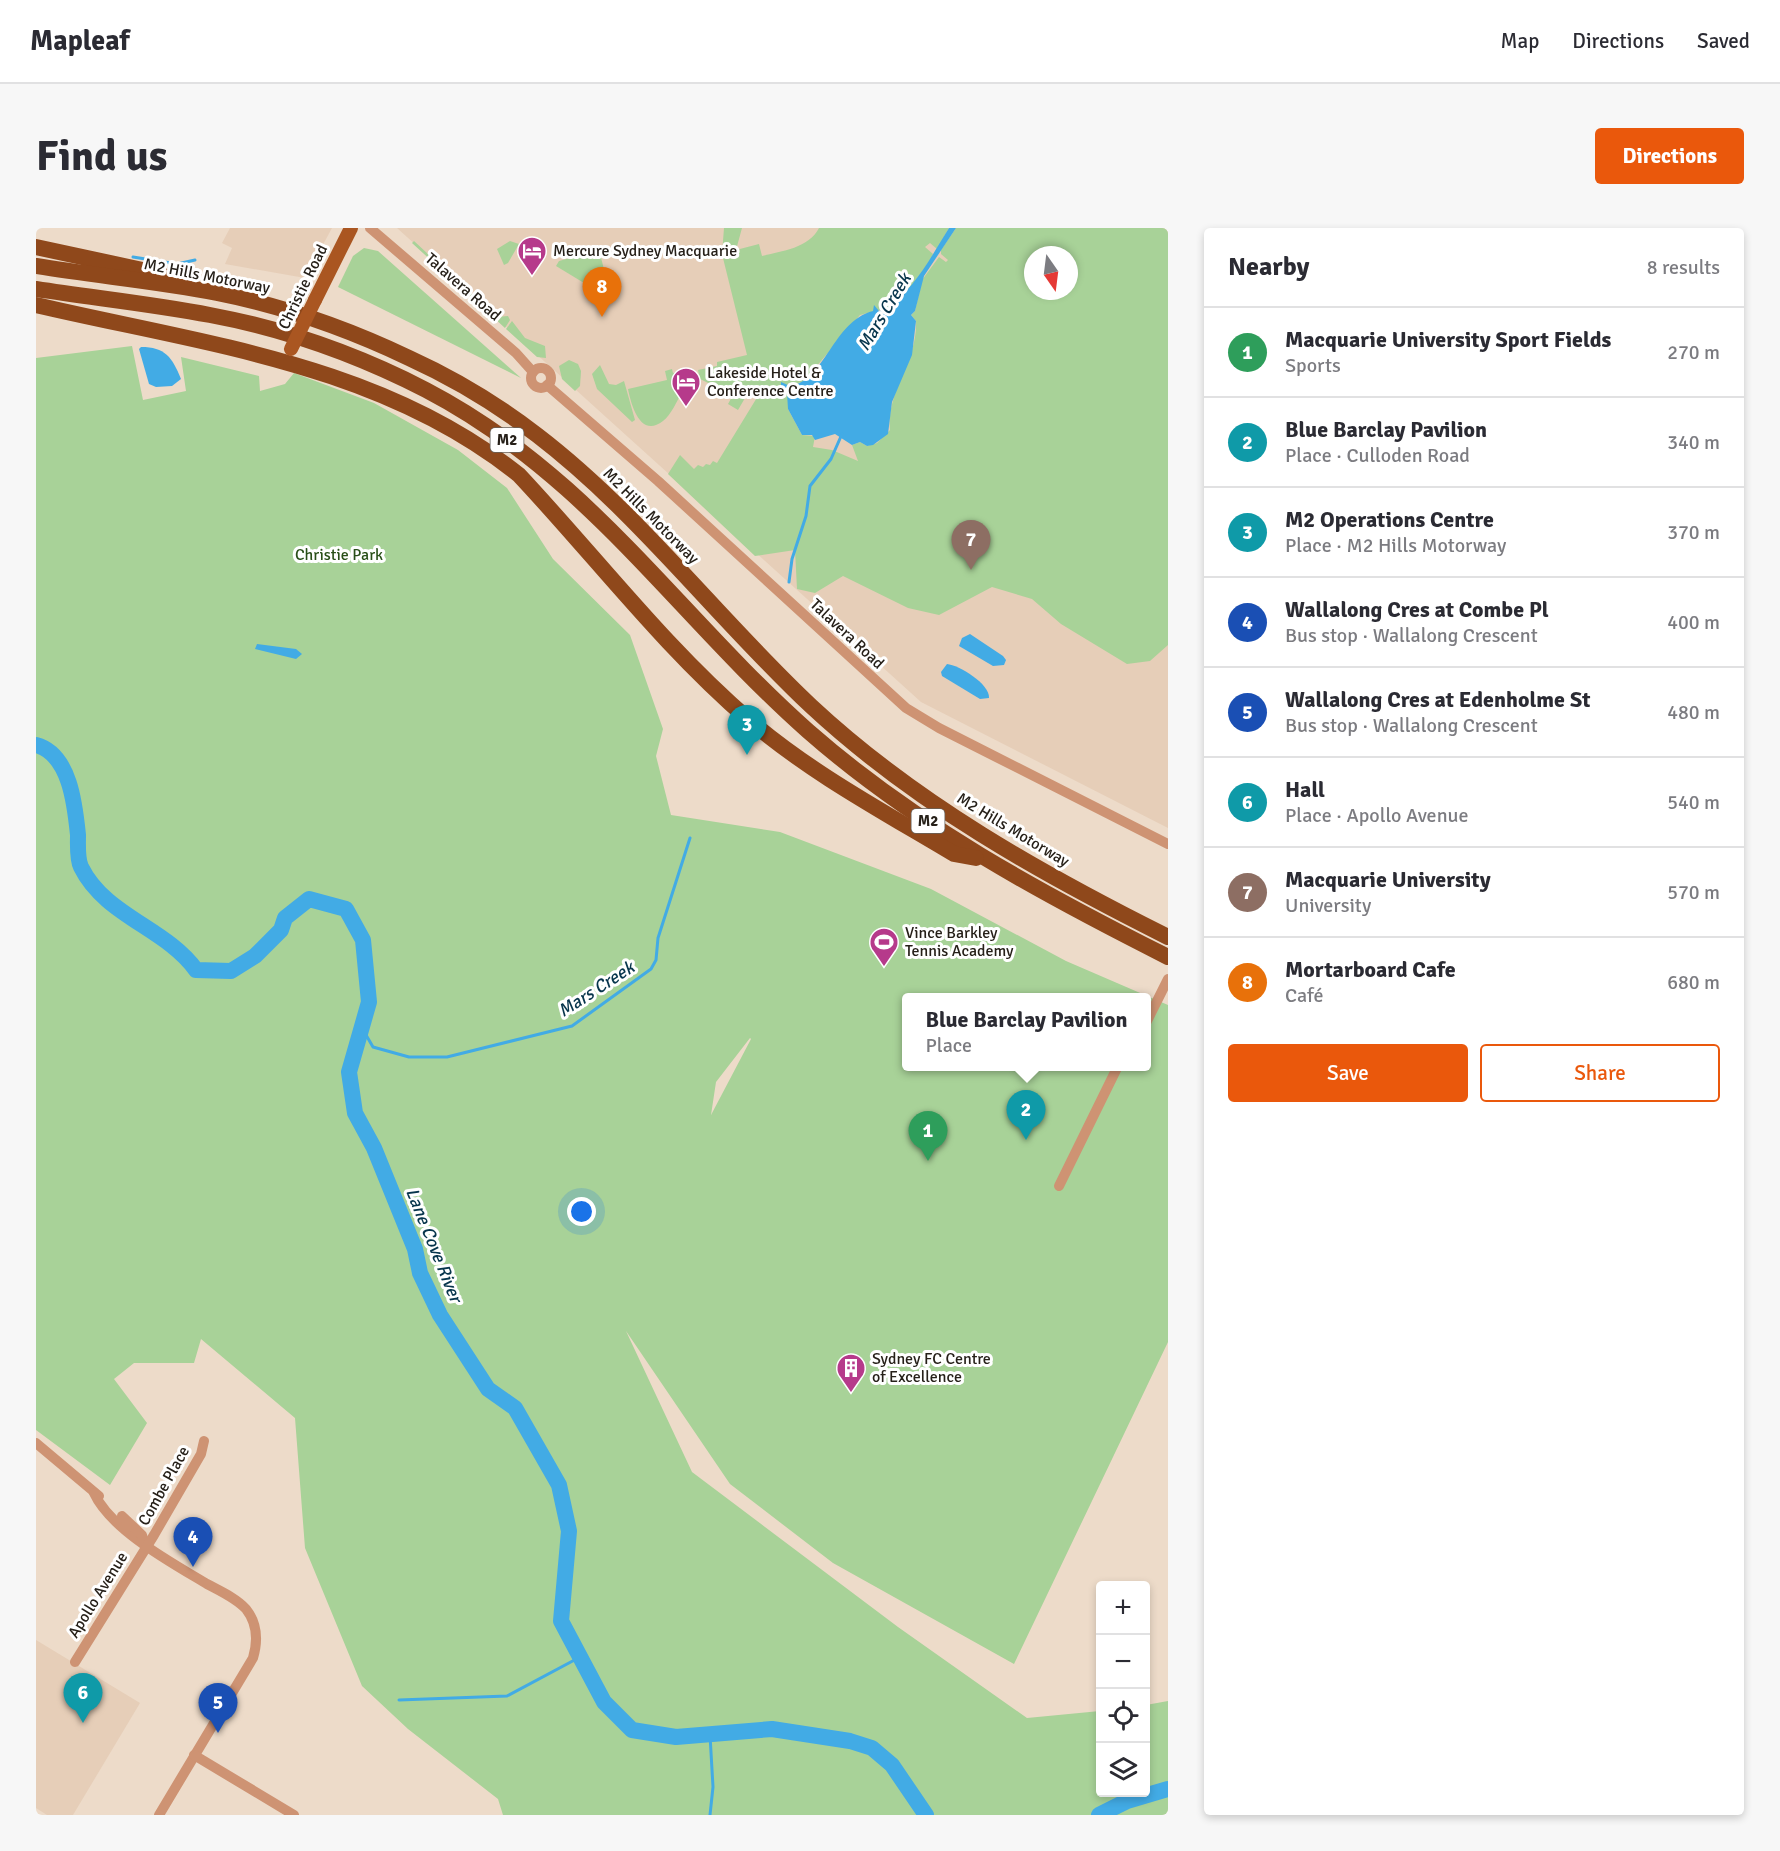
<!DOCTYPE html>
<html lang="en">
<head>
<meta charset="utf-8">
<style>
	:root { --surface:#fff; --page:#f7f7f7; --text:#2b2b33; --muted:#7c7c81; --line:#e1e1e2; --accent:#ea580c }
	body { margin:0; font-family:Signika,sans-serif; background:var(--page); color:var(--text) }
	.controls { position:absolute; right:18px; bottom:18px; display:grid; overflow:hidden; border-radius:6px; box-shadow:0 3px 9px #0003 }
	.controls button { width:54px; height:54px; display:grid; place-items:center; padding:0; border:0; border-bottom:2px solid var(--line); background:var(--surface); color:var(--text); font:30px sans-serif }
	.compass { position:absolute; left:988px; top:18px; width:54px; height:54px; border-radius:50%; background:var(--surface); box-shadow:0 3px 9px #0003; rotate:166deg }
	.you { position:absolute; left:546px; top:984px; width:21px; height:21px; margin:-15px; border:4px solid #fff; border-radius:50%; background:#1a73e8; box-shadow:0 0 0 9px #1a73e833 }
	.badge { display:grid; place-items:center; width:39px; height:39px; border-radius:50%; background:var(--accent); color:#fff; font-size:20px; font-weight:700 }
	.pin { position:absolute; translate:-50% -50px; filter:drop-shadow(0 2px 3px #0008) }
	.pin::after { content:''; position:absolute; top:32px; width:21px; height:18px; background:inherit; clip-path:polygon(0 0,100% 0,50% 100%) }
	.popup { position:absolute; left:866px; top:765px; width:249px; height:78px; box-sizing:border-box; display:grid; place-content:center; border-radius:6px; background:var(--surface); filter:drop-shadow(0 2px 4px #0005); font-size:20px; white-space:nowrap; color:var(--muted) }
	.popup b { font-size:22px; color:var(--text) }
	.popup::after { content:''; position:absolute; left:50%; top:100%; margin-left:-12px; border:12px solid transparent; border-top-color:var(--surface) }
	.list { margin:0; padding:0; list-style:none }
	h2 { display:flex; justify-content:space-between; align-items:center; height:78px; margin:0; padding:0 24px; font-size:26px }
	h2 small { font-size:20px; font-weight:400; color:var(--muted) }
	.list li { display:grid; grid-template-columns:39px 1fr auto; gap:18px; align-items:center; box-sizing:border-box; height:90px; padding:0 24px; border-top:2px solid var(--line) }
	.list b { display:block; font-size:22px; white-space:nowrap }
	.list p { margin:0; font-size:20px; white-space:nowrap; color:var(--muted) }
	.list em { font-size:20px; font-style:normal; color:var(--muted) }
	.actions { display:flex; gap:12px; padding:18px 24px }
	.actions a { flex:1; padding:14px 0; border:2px solid var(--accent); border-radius:6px; text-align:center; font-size:21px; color:var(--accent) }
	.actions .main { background:var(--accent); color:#fff }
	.icon { flex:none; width:33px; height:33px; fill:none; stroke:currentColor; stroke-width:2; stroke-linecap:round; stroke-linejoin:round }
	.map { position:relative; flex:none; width:1132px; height:1587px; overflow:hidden; border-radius:6px }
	header { display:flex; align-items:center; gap:36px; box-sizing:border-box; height:84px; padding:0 30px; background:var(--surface); border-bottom:2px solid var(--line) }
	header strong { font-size:28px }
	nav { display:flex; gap:33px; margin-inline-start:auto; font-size:21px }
	.intro { display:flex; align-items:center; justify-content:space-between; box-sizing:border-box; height:144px; padding:0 36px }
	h1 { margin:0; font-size:42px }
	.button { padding:15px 27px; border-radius:6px; background:var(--accent); color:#fff; font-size:21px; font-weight:700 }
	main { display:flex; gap:36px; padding:0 36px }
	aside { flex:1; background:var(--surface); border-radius:6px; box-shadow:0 3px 9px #0003 }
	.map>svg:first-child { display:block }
</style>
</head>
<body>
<header>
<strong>Mapleaf</strong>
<nav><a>Map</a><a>Directions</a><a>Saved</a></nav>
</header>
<div class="intro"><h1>Find us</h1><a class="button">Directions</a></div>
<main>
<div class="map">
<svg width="1132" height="1587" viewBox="0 0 1132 1587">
	<rect width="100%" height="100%" fill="#eddbc9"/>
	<g fill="#e6ceb8" fill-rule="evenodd">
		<polygon points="194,0 296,0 269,50 189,36 196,20 186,15"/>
		<path d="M361,0H1132V600L885,474ZM997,27H1033V63H997Z"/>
		<polygon points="0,1412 104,1475 37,1587 11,1587 0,1580"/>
	</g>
	<g fill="#a8d298" fill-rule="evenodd">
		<path d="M688,0H706L700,22L723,16L726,28C746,23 773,20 783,0H913L901,21L894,15L889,19L897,26L896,29L877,57L851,80L824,87L768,153L757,157L752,155V181L766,207L779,208L777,219L796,222L822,233L816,217L824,214L831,218L841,215L854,202C850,163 882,133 880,93L875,87L879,83L886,52L903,29L910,34L912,32L905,26V22L920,0H1132V417L1114,433L1091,436L1025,396L996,371L956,359L903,387L872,380L807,348L779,365L761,361L759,322L719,328L632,246L644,227L658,241L662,237L667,239L670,236L674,237L677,233L681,235L725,163L716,158L702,182L692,176L697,167L664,151L662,142L681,138V134L711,127L686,26ZM997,27H1033V63H997Z"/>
		<polygon points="378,13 460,89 472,88 474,92 469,100 376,15"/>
		<polygon points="474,13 483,16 472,35 468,37 461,21"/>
		<polygon points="328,20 342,23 485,150 302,59 317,28"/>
		<polygon points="563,22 570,49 548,55 520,38 523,33"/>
		<polygon points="476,93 489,110 509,118 510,130 501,129 470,101"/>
		<path d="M96,118L107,172L150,163L145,129L223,148L224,163L249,156L258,145L338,175L422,222L471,260L517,331L594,407L627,501L620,528L635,587L744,604L895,661L1030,733L1132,777V1114L978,1436L797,1335L694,1256L590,1103L656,1244L862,1399L991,1490L1064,1483V1564H1110V1477L1132,1473V1587H467L462,1571L372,1501L326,1458L269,1320L259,1190L165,1111L158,1135H98L78,1151L111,1195L74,1257L0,1202V130ZM870,770H1110V838H870ZM714,810L715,811L675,887L680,854Z"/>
		<polygon points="533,132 542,136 545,143 544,158 539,163 526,151 523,138"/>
		<polygon points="564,137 573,156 580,157 588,153 599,192 596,194 561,161 556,146"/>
		<path d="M636,141L637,145L657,141L659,152L653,162L646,164C641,173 635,187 627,193C604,211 595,176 592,161L631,152L629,143Z"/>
	</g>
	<g fill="#42abe5">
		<path d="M913,0H920L888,48L879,83L875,87L880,93L876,127L856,174L852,206L837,217L831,218L824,214L816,217L799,206L779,212L776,207H766L752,181L751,165L750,161H745V154L754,158C789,153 797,93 837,83L838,77L843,83L847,82C879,62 894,30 913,0Z"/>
		<path d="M105,119C129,119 136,129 145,151L136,158L120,159L113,156L103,121Z"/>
		<polygon points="934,406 967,428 970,432 968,437 957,438 923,418 926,410"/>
		<polygon points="221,416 260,421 266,426 260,431 219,421"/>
		<path d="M911,436C923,437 954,456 953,470L944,471L906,448L905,444Z"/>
	</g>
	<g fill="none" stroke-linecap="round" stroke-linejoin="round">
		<g stroke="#42abe5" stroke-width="3">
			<polyline points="97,29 141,36 159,32"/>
			<polyline points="753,354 756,331 770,288 774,258 795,231 806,206"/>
			<polyline points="326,800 337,819 373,829 411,829 536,798 615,741 620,732 622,710 654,610"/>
			<polyline points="363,1472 471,1468 546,1428"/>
			<polyline points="674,1587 677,1559 674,1507"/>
		</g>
		<g stroke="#42abe5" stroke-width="16">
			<path d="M0,517C34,526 39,577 42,607C42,616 41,631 45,639C69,688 130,700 160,742L195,743L219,728L245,702L249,690L273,671L310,681L327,712L333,774L313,844L319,885L338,920L379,1021L384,1045L404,1087L452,1161L479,1180L523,1257L533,1303L525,1393L568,1474L596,1502L640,1509L736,1501L814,1513L836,1520L856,1537L890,1587"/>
			<polyline points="1063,1587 1091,1573 1132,1561"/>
		</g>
		<g stroke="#ce9373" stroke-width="10">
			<polyline points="334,0 480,125 497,144"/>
			<circle cx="505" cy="150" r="10"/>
			<polyline points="511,157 622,253 870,480 903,500 1132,616"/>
			<polyline points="1110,795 1132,751"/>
			<polyline points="1023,958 1082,838"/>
			<polyline points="0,1215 63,1268"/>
			<path d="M58,1265C75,1302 136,1335 171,1356C184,1363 200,1370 210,1381C221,1395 222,1413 217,1430L123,1587"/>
			<polyline points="86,1288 106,1307 108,1314"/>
			<polyline points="39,1434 118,1307 165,1226 168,1213"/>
			<polyline points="158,1527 258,1587"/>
		</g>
		<polyline stroke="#aa5621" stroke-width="14" points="279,72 315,0"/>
		<g stroke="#8f481b" stroke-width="16">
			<polyline points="0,19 125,46"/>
			<path d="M0,38C60,48 121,53 181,65C247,78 312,101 373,130C417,150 462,177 501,207C603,285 681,390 775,478C879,575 1006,646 1132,709"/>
			<path d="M0,61C58,70 116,76 174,87C249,101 322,127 390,162C553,247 640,386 772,503C879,597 1005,665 1132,729"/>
			<path d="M0,77C167,116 345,136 483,247C559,328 628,419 713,492C775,545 848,584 918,626L940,630"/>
		</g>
		<polyline stroke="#aa5621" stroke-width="14" points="255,121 279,72"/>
	</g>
	<defs>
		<g id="hotel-pin" transform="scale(1.5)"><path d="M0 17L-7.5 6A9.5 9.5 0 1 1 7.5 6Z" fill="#b63a8b" stroke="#fff"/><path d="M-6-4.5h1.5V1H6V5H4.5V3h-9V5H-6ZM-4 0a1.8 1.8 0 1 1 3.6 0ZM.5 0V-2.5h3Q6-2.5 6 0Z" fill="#fff"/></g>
		<g id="stadium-pin" transform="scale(1.5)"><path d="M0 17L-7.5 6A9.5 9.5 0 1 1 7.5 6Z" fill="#b63a8b" stroke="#fff"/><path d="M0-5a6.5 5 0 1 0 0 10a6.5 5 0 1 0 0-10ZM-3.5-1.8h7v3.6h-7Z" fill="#fff"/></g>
		<g id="building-pin" transform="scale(1.5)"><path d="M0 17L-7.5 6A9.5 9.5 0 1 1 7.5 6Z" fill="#b63a8b" stroke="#fff"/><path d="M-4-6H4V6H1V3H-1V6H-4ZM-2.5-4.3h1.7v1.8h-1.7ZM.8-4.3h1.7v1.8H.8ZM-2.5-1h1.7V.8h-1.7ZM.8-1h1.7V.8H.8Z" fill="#fff"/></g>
	</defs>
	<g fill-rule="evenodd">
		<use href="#hotel-pin" x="496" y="23"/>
		<use href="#hotel-pin" x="650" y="154"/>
		<use href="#stadium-pin" x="848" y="714"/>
		<use href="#building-pin" x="815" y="1140"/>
	</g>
	<g text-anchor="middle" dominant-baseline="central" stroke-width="6" stroke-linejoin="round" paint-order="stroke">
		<g fill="#fff" stroke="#67635e" stroke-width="1.5">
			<rect x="454.5" y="200" width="33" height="24" rx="4.5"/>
			<rect x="875.5" y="581" width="33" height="24" rx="4.5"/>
		</g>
		<g font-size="15" font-weight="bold" fill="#262019">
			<text x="471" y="212">M2</text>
			<text x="892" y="593">M2</text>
		</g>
		<g font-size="16" fill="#262019" stroke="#fff" text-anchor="start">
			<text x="517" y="23">Mercure Sydney Macquarie</text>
			<text x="671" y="145">Lakeside Hotel &amp;<tspan x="671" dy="18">Conference Centre</tspan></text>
			<text x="869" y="705">Vince Barkley<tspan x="869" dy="18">Tennis Academy</tspan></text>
			<text x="836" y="1131">Sydney FC Centre<tspan x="836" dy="18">of Excellence</tspan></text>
		</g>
		<g font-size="16" fill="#262019" stroke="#fff">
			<text transform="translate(171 48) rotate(11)">M2 Hills Motorway</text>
			<text transform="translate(267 59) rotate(-64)">Christie Road</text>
			<text transform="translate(427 59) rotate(41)">Talavera Road</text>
			<text transform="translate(615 288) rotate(45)">M2 Hills Motorway</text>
			<text transform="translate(811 406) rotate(43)">Talavera Road</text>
			<text transform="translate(977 602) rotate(31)">M2 Hills Motorway</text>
			<text transform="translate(128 1258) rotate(-61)">Combe Place</text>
			<text transform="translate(62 1367) rotate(-58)">Apollo Avenue</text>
		</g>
		<g font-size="16" fill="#294f18" stroke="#fff">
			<text x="303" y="327">Christie Park</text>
		</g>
		<g font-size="18" font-style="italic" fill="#07354c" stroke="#fff">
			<text transform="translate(848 84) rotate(-59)">Mars Creek</text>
			<text transform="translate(560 761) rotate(-33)">Mars Creek</text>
			<text transform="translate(398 1017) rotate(68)">Lane Cove River</text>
		</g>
	</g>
</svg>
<div class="controls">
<button>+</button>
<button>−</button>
<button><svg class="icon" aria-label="locate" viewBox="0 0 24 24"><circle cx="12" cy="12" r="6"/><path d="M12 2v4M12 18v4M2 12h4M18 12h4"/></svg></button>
<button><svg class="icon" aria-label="layers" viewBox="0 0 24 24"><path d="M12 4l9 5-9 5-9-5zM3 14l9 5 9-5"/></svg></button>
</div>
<svg class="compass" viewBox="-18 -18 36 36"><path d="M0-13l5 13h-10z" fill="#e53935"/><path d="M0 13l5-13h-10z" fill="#7c7c81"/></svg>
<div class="you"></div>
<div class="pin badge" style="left:892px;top:933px;background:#2e9e5b">1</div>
<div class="pin badge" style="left:990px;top:912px;background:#0f9aa8">2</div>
<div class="popup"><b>Blue Barclay Pavilion</b>Place</div>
<div class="pin badge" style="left:711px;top:527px;background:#0f9aa8">3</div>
<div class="pin badge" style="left:157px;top:1339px;background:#1a4fb4">4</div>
<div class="pin badge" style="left:182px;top:1505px;background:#1a4fb4">5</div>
<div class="pin badge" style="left:47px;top:1495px;background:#0f9aa8">6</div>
<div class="pin badge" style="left:935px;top:342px;background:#8d6e63">7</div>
<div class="pin badge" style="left:566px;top:89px;background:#e8710a">8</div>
</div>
<aside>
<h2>Nearby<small>8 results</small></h2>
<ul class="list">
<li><span class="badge" style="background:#2e9e5b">1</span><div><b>Macquarie University Sport Fields</b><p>Sports</p></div><em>270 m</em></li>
<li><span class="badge" style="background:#0f9aa8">2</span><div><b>Blue Barclay Pavilion</b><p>Place · Culloden Road</p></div><em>340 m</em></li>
<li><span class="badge" style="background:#0f9aa8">3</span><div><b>M2 Operations Centre</b><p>Place · M2 Hills Motorway</p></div><em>370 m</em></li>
<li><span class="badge" style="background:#1a4fb4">4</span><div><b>Wallalong Cres at Combe Pl</b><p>Bus stop · Wallalong Crescent</p></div><em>400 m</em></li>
<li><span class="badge" style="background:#1a4fb4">5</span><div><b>Wallalong Cres at Edenholme St</b><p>Bus stop · Wallalong Crescent</p></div><em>480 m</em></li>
<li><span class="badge" style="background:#0f9aa8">6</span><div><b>Hall</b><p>Place · Apollo Avenue</p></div><em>540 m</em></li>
<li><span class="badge" style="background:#8d6e63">7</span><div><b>Macquarie University</b><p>University</p></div><em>570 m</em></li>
<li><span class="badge" style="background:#e8710a">8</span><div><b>Mortarboard Cafe</b><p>Café</p></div><em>680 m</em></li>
</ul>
<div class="actions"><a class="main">Save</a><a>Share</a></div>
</aside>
</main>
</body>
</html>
